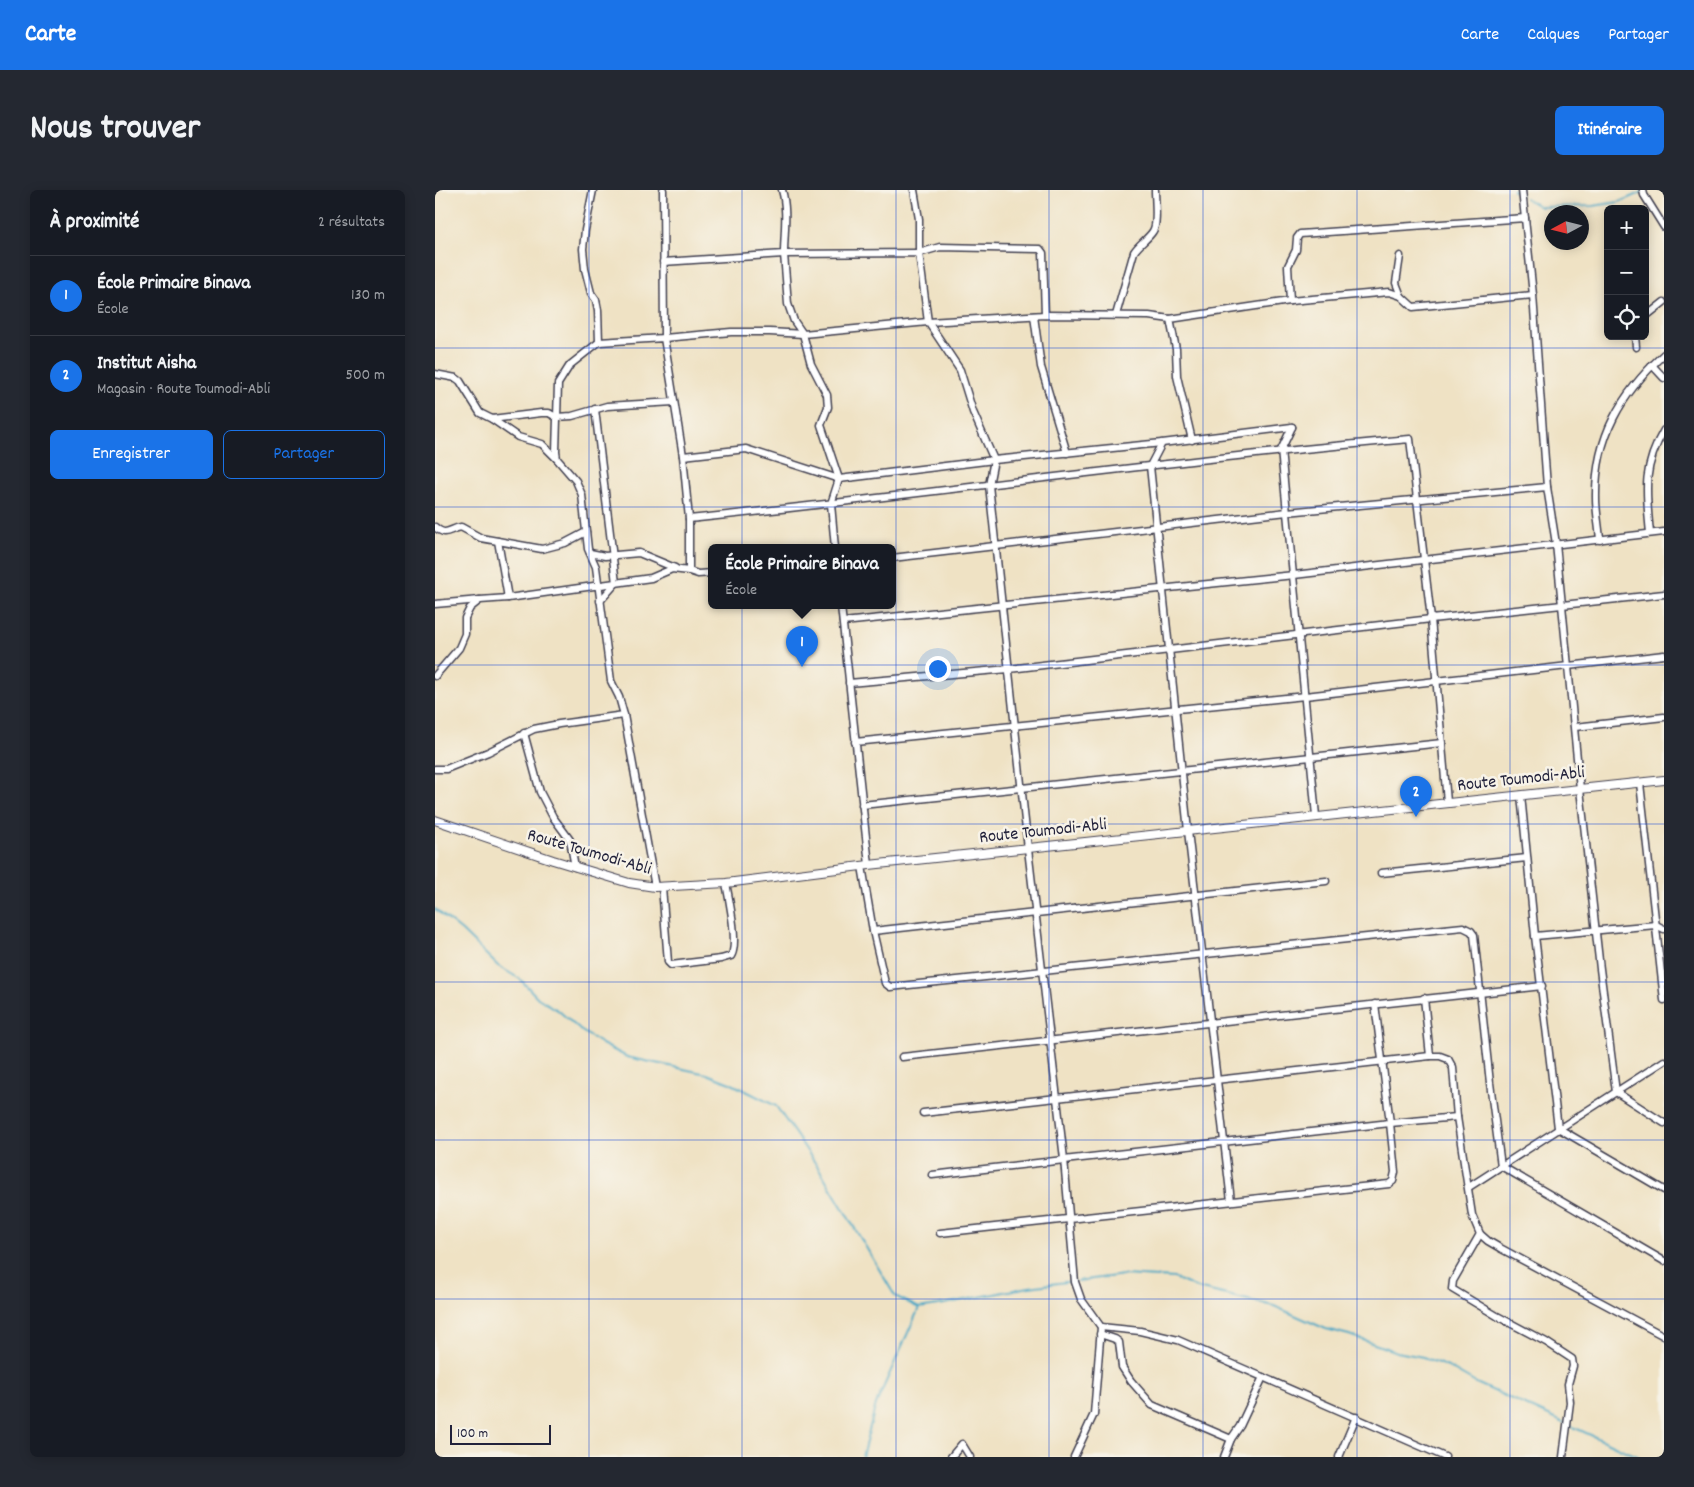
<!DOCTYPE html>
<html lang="fr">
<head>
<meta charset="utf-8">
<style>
	:root { --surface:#171b24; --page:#242831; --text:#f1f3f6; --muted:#9ea1a6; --line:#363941; --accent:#1a73e8 }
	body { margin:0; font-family:Dekko,sans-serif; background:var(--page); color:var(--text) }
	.controls { position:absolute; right:15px; top:15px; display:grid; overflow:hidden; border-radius:8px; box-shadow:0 2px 12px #0003 }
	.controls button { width:45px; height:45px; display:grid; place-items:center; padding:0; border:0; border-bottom:1px solid var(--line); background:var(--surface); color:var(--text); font:25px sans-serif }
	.compass { position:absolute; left:1109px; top:15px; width:45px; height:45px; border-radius:50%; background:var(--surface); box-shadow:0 2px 12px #0003; rotate:263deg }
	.scale { position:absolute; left:15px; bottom:12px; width:101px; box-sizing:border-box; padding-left:5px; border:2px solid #22223b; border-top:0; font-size:14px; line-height:18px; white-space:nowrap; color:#22223b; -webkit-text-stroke:4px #f7f3e8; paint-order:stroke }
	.you { position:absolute; left:502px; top:478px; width:18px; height:18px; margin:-12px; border:4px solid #fff; border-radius:50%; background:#1a73e8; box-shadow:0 0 0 8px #1a73e833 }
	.badge { display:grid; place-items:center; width:32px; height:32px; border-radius:50%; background:var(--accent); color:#fff; font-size:16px; font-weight:700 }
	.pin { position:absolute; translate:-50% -41px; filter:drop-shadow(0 1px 2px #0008) }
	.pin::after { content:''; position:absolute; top:26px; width:18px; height:15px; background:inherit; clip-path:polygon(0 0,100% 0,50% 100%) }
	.popup { position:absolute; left:273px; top:354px; width:188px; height:65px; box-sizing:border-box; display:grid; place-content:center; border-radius:8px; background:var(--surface); filter:drop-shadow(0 1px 4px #0005); font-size:16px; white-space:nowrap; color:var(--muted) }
	.popup b { font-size:19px; color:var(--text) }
	.popup::after { content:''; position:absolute; left:50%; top:100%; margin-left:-10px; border:10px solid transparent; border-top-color:var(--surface) }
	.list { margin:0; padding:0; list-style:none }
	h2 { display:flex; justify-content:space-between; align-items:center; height:65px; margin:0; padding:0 20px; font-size:21px }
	h2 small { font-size:16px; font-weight:400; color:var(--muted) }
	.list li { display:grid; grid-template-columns:32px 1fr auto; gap:15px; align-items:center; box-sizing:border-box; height:80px; padding:0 20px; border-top:1px solid var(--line) }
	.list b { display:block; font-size:19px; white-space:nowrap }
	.list p { margin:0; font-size:16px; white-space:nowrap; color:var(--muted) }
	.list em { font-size:16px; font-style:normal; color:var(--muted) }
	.actions { display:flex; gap:10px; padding:15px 20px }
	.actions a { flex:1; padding:11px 0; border:1px solid var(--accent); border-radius:8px; text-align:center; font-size:18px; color:var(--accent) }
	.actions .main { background:var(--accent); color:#fff }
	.icon { flex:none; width:28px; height:28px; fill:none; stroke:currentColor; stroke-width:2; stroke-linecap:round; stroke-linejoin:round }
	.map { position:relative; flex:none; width:1229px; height:1267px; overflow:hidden; border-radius:8px }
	header { display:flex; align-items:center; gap:30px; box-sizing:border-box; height:70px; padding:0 25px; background:var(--accent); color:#fff }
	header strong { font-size:24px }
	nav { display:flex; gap:28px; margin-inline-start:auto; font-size:18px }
	.intro { display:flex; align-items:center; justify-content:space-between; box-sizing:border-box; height:120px; padding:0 30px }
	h1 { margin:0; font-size:35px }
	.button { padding:12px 22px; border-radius:8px; background:var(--accent); color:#fff; font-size:18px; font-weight:700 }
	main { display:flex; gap:30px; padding:0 30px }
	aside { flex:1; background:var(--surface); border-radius:8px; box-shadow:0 2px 12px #0003 }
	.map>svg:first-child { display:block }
</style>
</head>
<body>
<header>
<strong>Carte</strong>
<nav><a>Carte</a><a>Calques</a><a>Partager</a></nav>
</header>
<div class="intro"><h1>Nous trouver</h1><a class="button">Itinéraire</a></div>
<main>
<aside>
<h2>À proximité<small>2 résultats</small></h2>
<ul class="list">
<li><span class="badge">1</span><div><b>École Primaire Binava</b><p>École</p></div><em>130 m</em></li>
<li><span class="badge">2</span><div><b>Institut Aisha</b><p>Magasin · Route Toumodi-Abli</p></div><em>500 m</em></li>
</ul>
<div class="actions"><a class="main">Enregistrer</a><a>Partager</a></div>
</aside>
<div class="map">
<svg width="1229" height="1267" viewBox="0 0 1229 1267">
	<rect width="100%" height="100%" fill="#f7f3e8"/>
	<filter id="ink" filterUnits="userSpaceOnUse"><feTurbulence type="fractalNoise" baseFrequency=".02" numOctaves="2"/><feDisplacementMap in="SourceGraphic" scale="10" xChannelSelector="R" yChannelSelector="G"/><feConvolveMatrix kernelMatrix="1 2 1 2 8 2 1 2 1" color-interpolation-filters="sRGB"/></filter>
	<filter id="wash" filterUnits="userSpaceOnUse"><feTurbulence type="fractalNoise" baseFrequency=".0096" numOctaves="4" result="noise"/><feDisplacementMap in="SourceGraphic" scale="20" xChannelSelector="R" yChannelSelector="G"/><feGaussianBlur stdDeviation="1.12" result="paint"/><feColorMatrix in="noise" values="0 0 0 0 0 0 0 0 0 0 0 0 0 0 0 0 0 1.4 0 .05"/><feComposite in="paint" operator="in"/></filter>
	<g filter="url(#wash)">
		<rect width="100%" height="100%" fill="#efe2c4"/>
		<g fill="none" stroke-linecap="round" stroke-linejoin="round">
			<g stroke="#46a7c5" stroke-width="2">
				<polyline points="1078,0 1086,5"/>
				<polyline points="1090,8 1105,17 1158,16 1184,12 1212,0"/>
				<polyline points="0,719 27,741 63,776 85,789 103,808 124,821 145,840 167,854 192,867 272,884 295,893 341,916 385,980 460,1106 484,1118 509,1114 594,1097 638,1091"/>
				<polyline points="642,1091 689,1085 739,1088 762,1098 839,1116 891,1139 914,1145 962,1162 988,1167 1013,1177 1039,1192 1204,1267"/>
				<polyline points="427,1267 441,1214 484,1118"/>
			</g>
		</g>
	</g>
	<g filter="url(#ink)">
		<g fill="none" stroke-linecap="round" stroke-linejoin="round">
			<g stroke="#413f50" stroke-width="9">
				<g id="minor">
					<polyline points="158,0 150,40 148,59 150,79 156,103 161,110 163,120 164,152"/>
					<polyline points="228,0 229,148 296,142 335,142 368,144 493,132 610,125 714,126 735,129 855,111 954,102 966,106 978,117 1098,105"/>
					<polyline points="479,0 484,29 484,63 505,57 605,59 608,63 610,125"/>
					<polyline points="1087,0 1098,105 1112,297 1121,354 1145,599 1165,779 1181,902 1229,933"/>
					<polyline points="1208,0 1209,5 1229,37"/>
					<polyline points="965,66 961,93 966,106"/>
					<path d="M228,72L349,64C349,43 353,21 347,0"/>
					<polyline points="855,111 853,76 861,60 862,48 865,44 1090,28"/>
					<path d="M681,125L699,62C704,54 713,49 718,41C723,34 720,10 720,0"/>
					<polyline points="599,126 606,177 632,263"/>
					<polyline points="1210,127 1229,112"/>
					<polyline points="735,129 741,159 742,186 757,250"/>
					<polyline points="1200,146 1201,157"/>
					<polyline points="1217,175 1229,188"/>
					<polyline points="0,184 21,188 25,191 45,223 57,229 106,223 114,223 121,227 137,226 172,216 239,212"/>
					<polyline points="160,219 181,393 165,411"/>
					<polyline points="57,229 83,247 107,254 121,268"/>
					<polyline points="857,237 846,260 881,626"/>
					<polyline points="727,253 715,276 753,641 796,1011"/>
					<polyline points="248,266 311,259 404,289 559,270 727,253 857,237"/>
					<path d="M254,329C495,304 734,270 975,249L996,429L1012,612"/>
					<path d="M0,337C11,347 14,339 26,337L46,348L107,359L130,353L151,342"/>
					<path d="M1215,343C1211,302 1207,278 1229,240"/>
					<path d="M1165,350C1164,336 1161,322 1161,308C1160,247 1186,204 1229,164"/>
					<polyline points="63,351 73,408"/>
					<polyline points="400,358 396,314 404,289 386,235 393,217 392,205 376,174 368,144 359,131 353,114 349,64 484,63 493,132 525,180 538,222 559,270 554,295 593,659 629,969 640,1092 646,1109 666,1137 659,1224 639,1267"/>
					<polyline points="155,363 170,366 204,363 240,378"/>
					<polyline points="457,368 852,322 1112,297"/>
					<polyline points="254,381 263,384 277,383"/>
					<polyline points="0,414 45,410"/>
					<polyline points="406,416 434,675"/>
					<polyline points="408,432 859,385 1229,342"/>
					<polyline points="0,486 24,458 30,444 30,428 35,418 45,410 73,408 216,388 237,379 254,381 254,329 248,266 229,148 164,152 135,175 123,194 121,262 122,269 141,291 147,305 153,359 161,377 176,491 184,507 189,525 220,697"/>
					<polyline points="414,493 574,479 996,429 1229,404"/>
					<polyline points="1140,537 1229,527"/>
					<polyline points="89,543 105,602 118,627 135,650 140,677"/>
					<polyline points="420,552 870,506 1229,465"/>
					<polyline points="0,579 11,579 53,562 99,539 124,534 189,525"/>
					<polyline points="1205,593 1229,810"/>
					<polyline points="1086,605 1100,746 1123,938 1229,1000"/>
					<polyline points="427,615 1007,553"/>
					<polyline points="427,676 438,741 450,793 455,797 1028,737 1036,741 1039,745 1055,893 1066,976 1229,1071"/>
					<polyline points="946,683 1092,668"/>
					<path d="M227,697L233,772L236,775L286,769L296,766C304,754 294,709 291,693"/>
					<polyline points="438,741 891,691"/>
					<polyline points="1100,746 1221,735 1229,739"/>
					<polyline points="989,808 995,866"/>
					<polyline points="467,867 1107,796"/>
					<polyline points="488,923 995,866 1005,866 1013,869 1018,878 1022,927 1037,1025 1045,1044 1053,1051 1065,1058 1229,1146"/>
					<polyline points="497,985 955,933 1022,927"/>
					<polyline points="1034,997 1229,871"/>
					<polyline points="505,1043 954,994 958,991 960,982 955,933 940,814"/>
					<polyline points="1045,1044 1018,1091 1017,1099 1062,1126 1111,1152 1137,1169 1138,1176 1133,1194 1135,1212 1128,1267"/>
					<polyline points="666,1137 705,1141 743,1150 1010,1267"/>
					<polyline points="665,1144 680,1149 684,1152 687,1177 696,1191 717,1215 796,1249"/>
					<polyline points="516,1267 527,1254 535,1267"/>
					<polyline points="789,1267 796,1249 805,1236 828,1187"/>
					<polyline points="904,1267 921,1227"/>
				</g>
			</g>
			<g stroke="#413f50" stroke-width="10">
				<polyline id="tertiary" points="0,630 118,670 194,693 220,697 291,693 434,675 1229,590"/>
			</g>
			<use href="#minor" stroke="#fff" stroke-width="6"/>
			<use href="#tertiary" stroke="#fff" stroke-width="8"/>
		</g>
	</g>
	<path fill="none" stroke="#1d4ed8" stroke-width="1" stroke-opacity="0.55" d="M154,0V1267M307,0V1267M461,0V1267M614,0V1267M768,0V1267M922,0V1267M1075,0V1267M0,158H1229M0,317H1229M0,475H1229M0,634H1229M0,792H1229M0,950H1229M0,1109H1229"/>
	<g text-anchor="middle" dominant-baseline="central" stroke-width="5" stroke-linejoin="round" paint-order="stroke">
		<g font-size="18" fill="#22223b" stroke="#f7f3e8">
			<text transform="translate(1086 590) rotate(-6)">Route Toumodi-Abli</text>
			<text transform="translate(608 642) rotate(-6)">Route Toumodi-Abli</text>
			<text transform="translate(154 663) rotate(16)">Route Toumodi-Abli</text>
		</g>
	</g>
</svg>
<div class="controls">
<button>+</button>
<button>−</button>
<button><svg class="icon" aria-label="locate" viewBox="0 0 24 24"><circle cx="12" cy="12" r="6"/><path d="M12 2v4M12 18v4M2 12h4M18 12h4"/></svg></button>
</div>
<svg class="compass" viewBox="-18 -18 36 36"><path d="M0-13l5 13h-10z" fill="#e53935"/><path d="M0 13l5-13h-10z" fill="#9ea1a6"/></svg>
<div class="scale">100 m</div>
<div class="you"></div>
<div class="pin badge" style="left:367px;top:477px">1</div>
<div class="popup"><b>École Primaire Binava</b>École</div>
<div class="pin badge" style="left:981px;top:627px">2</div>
</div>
</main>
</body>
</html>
